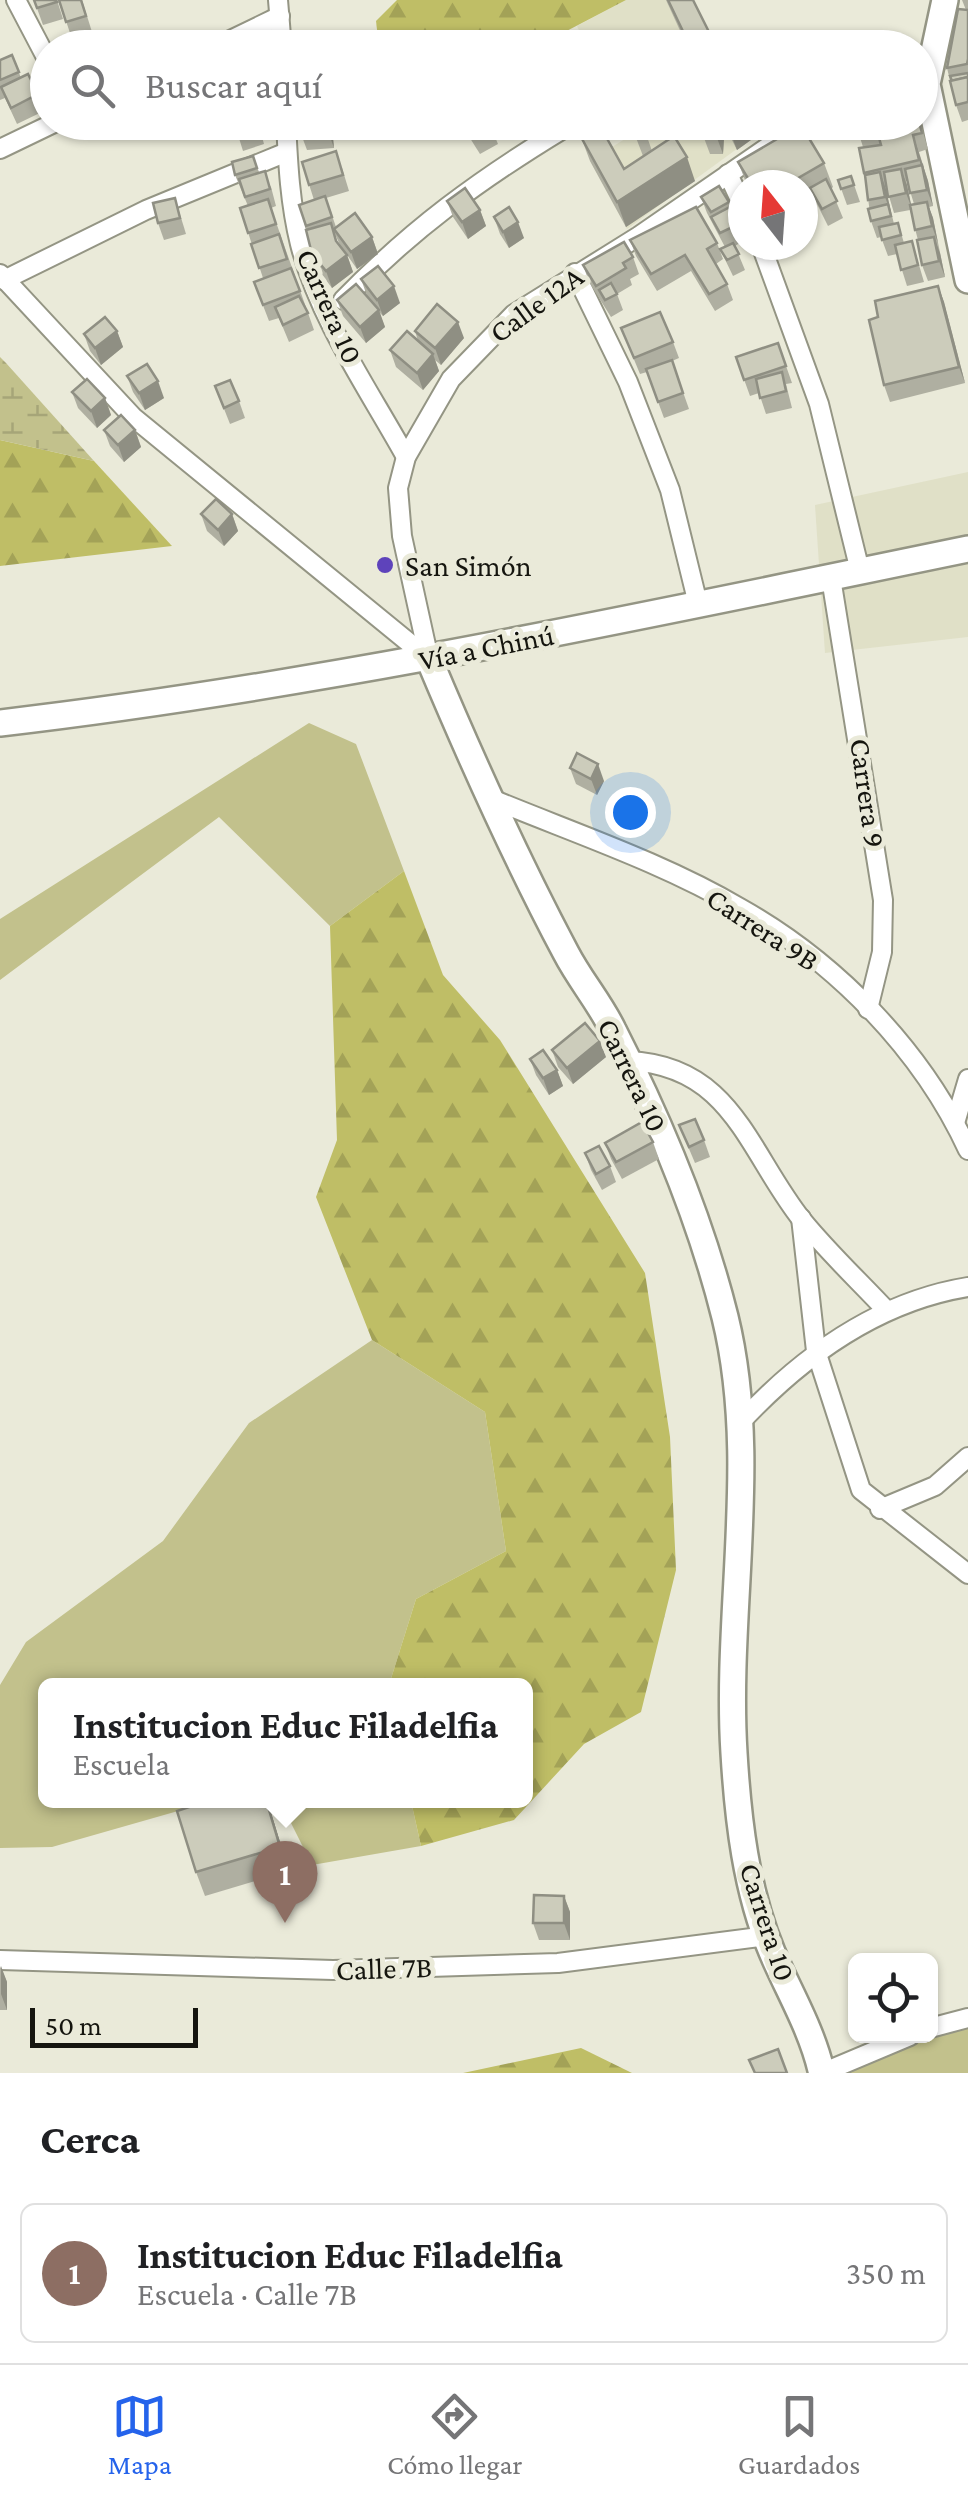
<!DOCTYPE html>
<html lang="es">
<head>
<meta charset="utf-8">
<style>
	:root { --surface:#fff; --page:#f2f2f2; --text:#202124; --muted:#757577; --line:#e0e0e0; --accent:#2563eb }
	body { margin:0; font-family:"Crimson Pro",serif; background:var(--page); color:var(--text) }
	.controls { position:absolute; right:30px; bottom:30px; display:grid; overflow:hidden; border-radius:15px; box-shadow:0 2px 8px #0004 }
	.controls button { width:90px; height:90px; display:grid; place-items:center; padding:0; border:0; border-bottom:2px solid var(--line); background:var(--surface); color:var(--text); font:50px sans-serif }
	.compass { position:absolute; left:728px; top:170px; width:90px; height:90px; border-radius:50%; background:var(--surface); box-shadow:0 2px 8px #0004; rotate:343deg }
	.scale { position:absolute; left:30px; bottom:25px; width:168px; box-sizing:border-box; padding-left:10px; border:5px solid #15150f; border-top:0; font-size:28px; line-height:35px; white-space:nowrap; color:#15150f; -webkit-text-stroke:8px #eaead9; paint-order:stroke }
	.you { position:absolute; left:630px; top:812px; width:35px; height:35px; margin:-25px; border:8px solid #fff; border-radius:50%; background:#1a73e8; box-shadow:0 0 0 15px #1a73e833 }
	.badge { display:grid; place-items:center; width:65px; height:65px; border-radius:50%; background:var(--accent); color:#fff; font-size:32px; font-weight:700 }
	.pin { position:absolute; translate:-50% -82px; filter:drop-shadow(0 2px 5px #0008) }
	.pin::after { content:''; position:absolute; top:52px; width:35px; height:30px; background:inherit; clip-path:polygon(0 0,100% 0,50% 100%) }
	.popup { position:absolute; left:38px; top:1678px; width:495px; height:130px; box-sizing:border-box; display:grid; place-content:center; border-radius:15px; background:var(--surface); filter:drop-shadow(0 2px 8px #0005); font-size:32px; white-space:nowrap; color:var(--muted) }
	.popup b { font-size:38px; color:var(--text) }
	.popup::after { content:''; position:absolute; left:50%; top:100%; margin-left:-20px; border:20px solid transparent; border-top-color:var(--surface) }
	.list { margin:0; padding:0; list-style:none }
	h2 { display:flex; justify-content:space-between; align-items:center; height:130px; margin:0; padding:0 40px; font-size:42px }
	h2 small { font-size:32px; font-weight:400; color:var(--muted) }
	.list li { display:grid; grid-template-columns:65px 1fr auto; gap:30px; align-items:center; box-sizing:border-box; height:140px; margin:0 20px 20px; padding:0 20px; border:2px solid var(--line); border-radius:15px }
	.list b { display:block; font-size:38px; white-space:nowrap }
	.list p { margin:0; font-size:32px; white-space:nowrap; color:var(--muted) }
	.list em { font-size:32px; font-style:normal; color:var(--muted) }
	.icon { flex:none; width:55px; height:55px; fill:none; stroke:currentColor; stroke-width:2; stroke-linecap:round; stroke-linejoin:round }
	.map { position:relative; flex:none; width:968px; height:2073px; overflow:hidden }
	.search { position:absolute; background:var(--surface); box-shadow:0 2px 8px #0004; left:30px; right:30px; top:30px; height:110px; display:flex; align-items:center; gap:25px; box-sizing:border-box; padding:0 35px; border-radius:55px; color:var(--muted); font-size:38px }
	.sheet { height:290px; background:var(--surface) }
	nav { display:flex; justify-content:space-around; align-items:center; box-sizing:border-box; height:140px; border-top:2px solid var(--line); background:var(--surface); font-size:28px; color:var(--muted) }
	nav a { display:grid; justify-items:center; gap:5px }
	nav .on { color:var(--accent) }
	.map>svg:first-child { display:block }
</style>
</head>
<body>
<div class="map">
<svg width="968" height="2073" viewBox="0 0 968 2073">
	<defs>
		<pattern id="forest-firs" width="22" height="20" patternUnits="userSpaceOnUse" patternTransform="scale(2.5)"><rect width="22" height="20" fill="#bfbe66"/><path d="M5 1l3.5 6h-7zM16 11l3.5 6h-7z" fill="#a3a257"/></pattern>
		<pattern id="wetland-marsh" width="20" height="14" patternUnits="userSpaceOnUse" patternTransform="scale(2.5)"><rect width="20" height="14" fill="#c2c18c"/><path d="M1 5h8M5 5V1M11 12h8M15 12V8" fill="none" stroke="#a6a578"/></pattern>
	</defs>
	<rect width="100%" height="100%" fill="#eaead9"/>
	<g fill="#e0e0c7">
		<polygon points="626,0 690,0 713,47 587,47 577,26"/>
		<polygon points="622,123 750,123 756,135 627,229 590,161 628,137"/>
		<polygon points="968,472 968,637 825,653 815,505"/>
	</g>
	<g fill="#c2c18c">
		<polygon points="309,723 356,744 404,871 330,926 219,817 0,980 0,919"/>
		<polygon points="372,1340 485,1412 506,1551 416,1599 389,1685 45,1686 45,1800 213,1801 52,1847 0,1848 0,1685 26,1642 163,1541 249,1423"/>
		<polygon points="280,1801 411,1801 421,1846 312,1865"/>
		<polygon points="968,2024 968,2073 822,2073 910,2036 930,2036"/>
	</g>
	<g fill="url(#forest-firs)">
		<polygon points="397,0 626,0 536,47 379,47 376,21"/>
		<polygon points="0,440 94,461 172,546 0,566"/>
		<polygon points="404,871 443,975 500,1040 645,1273 670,1437 676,1570 641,1712 584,1744 514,1820 421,1846 411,1801 525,1800 525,1686 389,1685 416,1599 506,1551 485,1412 372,1340 316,1197 337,1140 330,926"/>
		<polygon points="581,2048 632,2073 463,2073"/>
	</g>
	<polygon fill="url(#wetland-marsh)" points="0,357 6,363 94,461 0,440"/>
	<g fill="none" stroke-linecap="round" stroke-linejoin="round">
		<g stroke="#949584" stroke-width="22">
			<g id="street">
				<polyline points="16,0 48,61"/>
				<polyline points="278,0 282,48"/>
				<polyline points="214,48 280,16"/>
				<path d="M286,122C288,164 290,204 300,244C319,319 369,390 406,457"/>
				<polyline points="0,149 56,122"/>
				<polyline points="728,174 743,206"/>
				<polyline points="761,245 819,404 860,571"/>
				<polyline points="575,273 628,382 670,490 698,604"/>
				<polyline points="0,274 133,417 429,659"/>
				<polyline points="4,280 146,210 287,152"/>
				<path d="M343,300C412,229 479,180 563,129"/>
				<polyline points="831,578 883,900 882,952 868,1009"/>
				<polyline points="429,659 402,536 398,488 406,457 451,379 514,314 639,236 804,122"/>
				<path d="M487,797C571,832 662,862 740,908C836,962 922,1050 968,1150"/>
				<path d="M628,1061C732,1065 748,1152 802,1220C828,1252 859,1281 887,1311"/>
				<polyline points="955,1123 968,1079"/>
				<polyline points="801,1218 816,1351 861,1490 968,1574"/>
				<path d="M739,1424C801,1357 876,1302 968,1287"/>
				<polyline points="880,1509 935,1486 968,1457"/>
				<polyline points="0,1960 333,1970 558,1963 767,1936"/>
				<polyline points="930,2028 968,2018"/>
				<polyline points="822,2073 910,2036"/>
			</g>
		</g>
		<g stroke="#949584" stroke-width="30">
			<g id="secondary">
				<polyline points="945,0 927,84 968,280"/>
				<path d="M429,659C471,759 515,857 566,953C580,980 600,1003 613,1030C660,1122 700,1217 725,1317C760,1460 725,1609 734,1753C738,1820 746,1890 772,1952C789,1992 811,2028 821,2070"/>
				<path d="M0,723C326,685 646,615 968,549"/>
			</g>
		</g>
		<use href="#street" stroke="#fff" stroke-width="18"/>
		<use href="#secondary" stroke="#fff" stroke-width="25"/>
	</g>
	<g fill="#afafa1" fill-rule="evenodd">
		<polygon points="34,0 57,0 63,19 43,25"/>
		<polygon points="59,0 82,0 92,32 72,39"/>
		<polygon points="666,0 693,0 716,48 688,48"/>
		<polygon points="962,0 968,0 968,120 962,122 956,105 947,68 966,10"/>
		<polygon points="12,55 21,78 38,94 44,111 17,124 5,98 0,100 0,60"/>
		<polygon points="234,122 258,122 264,144 243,151"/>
		<polygon points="464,122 489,122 498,144 480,154 468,135"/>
		<polygon points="630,122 657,122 644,128 652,151 695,181 626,227 590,161 581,137 624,169 643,156"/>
		<polygon points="718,122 724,138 723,154 710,154 701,130"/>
		<polygon points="723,122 776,122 737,150"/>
		<path d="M855,122H920L928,149L919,152L928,181L933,206L929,207L933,218L945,277L928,281L922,265L918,240L910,210L894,213L886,186H885L894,224L898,223L904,243L912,241L924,282L907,286L897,254L888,256L881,237L877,238L871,221L865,175L859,148L863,147ZM906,181H907L914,204L911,205Z"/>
		<polygon points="332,128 334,148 307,150 301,134"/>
		<polygon points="253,156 259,172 271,187 276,206 271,208 314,330 289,342 279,318 269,321 254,282 263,278 240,208 248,206 235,175"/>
		<polygon points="302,162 342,168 349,191 326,198 336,227 372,237 378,254 357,269 340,245 335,234 338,244 347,255 353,272 332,288 318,270 299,205 314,200"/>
		<polygon points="738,162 824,163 833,187 831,189 843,218 828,226 814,198 803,205 803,185 747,185"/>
		<polygon points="851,176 860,202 847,205 838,180"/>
		<polygon points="701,197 729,202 739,224 743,235 743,241 735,246 745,270 733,276 720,249 725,247 707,213"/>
		<polygon points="175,198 186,234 164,240 158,223"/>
		<polygon points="447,201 480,210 486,226 468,239 453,217"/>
		<polygon points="494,217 524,238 509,248 500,234"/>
		<polygon points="630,240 717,243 723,259 716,264 727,284 733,300 715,311 691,271 657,291 636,256"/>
		<polygon points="633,257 639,274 630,279 632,285 617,294 623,310 611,317 589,282 583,265"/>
		<polygon points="361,279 400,303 383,316 379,312 385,327 366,343 343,316 337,300 367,296"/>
		<polygon points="938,286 944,302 965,383 890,402 884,385 878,317"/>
		<polygon points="621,328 673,342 679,358 672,361 689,409 664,418 647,372 640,374"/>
		<polygon points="117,331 123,347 101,365 90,351 84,334"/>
		<polygon points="415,331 464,338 441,365 435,360 439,371 423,390 396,367 390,350 418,341"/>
		<polygon points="778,343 792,383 786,384 792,408 766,414 759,393 750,396 736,357"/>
		<polygon points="127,376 164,398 145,410 133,392"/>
		<polygon points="215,386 239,401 245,418 230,424"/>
		<polygon points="72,392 105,398 111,415 97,428 78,408"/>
		<polygon points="104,430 135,430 141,447 124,462 110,446"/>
		<polygon points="201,514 232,514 238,531 224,546 207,531"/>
		<polygon points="570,768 604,781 597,795 576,784"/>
		<polygon points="552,1050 606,1057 573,1084 558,1067"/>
		<polygon points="530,1059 557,1070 563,1086 549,1095 536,1075"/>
		<polygon points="679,1125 704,1140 710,1157 695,1163"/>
		<polygon points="653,1142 659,1159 622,1179 611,1159 605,1143"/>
		<polygon points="585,1153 610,1166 616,1182 602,1190 591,1170"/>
		<polygon points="210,1800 267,1800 289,1871 205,1896 196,1872"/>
		<polygon points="564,1896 570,1912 570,1940 539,1940 533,1923"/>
		<polygon points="0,1966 7,1982 7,2010 0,2010"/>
	</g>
	<g fill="#8f8f83">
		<polygon points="327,122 330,122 332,128 334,148 328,131"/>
		<polygon points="715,122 718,122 724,138 723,154 714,130"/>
		<polygon points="732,122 776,122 737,150 728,126"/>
		<polygon points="913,135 928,181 933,206 927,190"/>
		<polygon points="687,157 695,181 626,227 617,202"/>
		<polygon points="901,169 907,185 912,209 906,193"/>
		<polygon points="880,172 886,189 891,213 885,197"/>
		<polygon points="927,202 933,218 938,243 932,226"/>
		<polygon points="480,210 486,226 468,239 462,222"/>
		<polygon points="518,222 524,238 509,248 503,232"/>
		<polygon points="372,237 378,254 357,269 351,252"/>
		<polygon points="934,237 940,253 945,277 939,261"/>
		<polygon points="347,255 353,272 332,288 326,271"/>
		<polygon points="394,286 400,303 383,316 377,300"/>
		<polygon points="938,286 944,302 965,383 959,367"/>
		<polygon points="379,310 385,327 366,343 360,327"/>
		<polygon points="458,322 464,338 441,365 435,348"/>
		<polygon points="117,331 123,347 101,365 95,348"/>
		<polygon points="433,354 439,371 423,390 417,373"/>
		<polygon points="158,381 164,398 145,410 139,393"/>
		<polygon points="105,398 111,415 97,428 91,411"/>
		<polygon points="135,430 141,447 124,462 118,445"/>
		<polygon points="232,514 238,531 224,546 218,530"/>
		<polygon points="598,764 604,781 597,795 591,779"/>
		<polygon points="600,1041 606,1057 573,1084 567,1068"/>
		<polygon points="557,1070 563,1086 549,1095 543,1078"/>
		<polygon points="266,1800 267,1800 289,1871 280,1847"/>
		<polygon points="564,1896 570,1912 570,1940 564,1923"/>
		<polygon points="1,1966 7,1982 7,2010 1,1994"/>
	</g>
	<g fill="#ccb" stroke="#8f8f83" stroke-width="2.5">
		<polygon points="34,0 56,0 57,2 37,8"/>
		<polygon points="59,0 81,0 86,16 66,22"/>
		<polygon points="668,0 693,0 714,42 704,48 691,48"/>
		<polygon points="958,9 968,10 968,59 967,64 947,68"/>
		<polygon points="12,55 19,72 0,80 0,60"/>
		<polygon points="968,73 968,77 952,81 950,76"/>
		<polygon points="28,74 38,94 11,108 1,87"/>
		<polygon points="968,77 968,102 956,105 950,81"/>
		<polygon points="234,122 257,122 258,128 237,134"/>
		<polygon points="300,122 327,122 328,131 301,134"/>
		<polygon points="465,122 489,122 492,128 474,138"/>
		<polygon points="630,122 641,122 644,128 635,132"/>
		<polygon points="700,122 715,122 714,130 701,130"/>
		<polygon points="855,122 919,122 922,133 913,135 919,160 864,173 859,148 881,145 876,127 858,132"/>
		<polygon points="801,125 824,163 786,185 752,185 738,162"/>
		<polygon points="600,126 624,169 674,136 687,157 617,202 581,137"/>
		<polygon points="336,151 343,175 309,185 302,162"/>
		<polygon points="253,156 257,168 235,175 232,162"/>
		<polygon points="922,165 927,190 910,193 905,169"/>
		<polygon points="901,169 906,193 888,197 884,172"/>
		<polygon points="265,171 270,189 245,197 239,179"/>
		<polygon points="880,172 885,197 868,200 865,175"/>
		<polygon points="851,176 854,185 841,189 838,180"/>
		<polygon points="826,179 837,201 822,209 810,188"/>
		<polygon points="719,186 729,202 711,212 701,197"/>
		<polygon points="465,188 480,210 462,222 447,201"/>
		<polygon points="325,196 332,217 306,226 299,205"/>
		<polygon points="175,198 180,218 158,223 153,203"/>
		<polygon points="268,199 276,224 248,233 240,208"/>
		<polygon points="927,202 932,226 915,230 910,205"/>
		<polygon points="888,204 891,216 871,221 868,209"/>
		<polygon points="509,207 518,222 503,232 494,217"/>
		<polygon points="696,207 717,243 707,249 727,284 709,294 685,255 651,274 630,240"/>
		<polygon points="730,207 739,224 720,233 711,217"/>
		<polygon points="355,213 372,237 351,252 334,229"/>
		<polygon points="331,223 336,241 347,255 326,271 312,254 306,230"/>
		<polygon points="898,223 901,235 882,240 879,227"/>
		<polygon points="279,234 287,259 259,268 251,244"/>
		<polygon points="934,237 939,261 922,265 917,240"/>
		<polygon points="912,241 918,265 901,270 895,245"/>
		<polygon points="624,242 633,257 623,263 626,268 596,286 583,265"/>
		<polygon points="733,243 739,254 727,260 720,249"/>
		<polygon points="378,266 394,286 377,300 361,279"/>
		<polygon points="291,268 300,291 263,305 254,282"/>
		<polygon points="611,283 617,294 605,300 599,290"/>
		<polygon points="356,284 379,310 360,327 337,300"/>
		<polygon points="938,286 959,367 884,385 869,320 878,317 875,301"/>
		<polygon points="299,296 308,313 283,325 275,307"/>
		<polygon points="437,304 458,322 435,348 415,331"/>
		<polygon points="660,312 673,342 634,358 621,328"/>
		<polygon points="105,317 117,331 95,348 84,334"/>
		<polygon points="407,331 433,354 417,373 390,350"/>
		<polygon points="778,343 786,366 744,380 736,357"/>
		<polygon points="672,360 683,393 658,402 646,369"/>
		<polygon points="147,364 158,381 139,393 127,376"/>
		<polygon points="782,372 786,391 760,398 756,379"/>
		<polygon points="87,379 105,398 91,411 72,392"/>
		<polygon points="230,380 239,401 224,408 215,386"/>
		<polygon points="121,415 135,430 118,445 104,430"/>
		<polygon points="216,499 232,514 218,530 201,514"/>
		<polygon points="577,753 598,764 591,779 570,768"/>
		<polygon points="585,1023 600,1041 567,1068 552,1050"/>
		<polygon points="543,1050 557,1070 543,1078 530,1059"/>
		<polygon points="695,1119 704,1140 689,1147 679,1125"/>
		<polygon points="642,1122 653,1142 616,1162 605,1143"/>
		<polygon points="599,1146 610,1166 596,1174 585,1153"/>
		<polygon points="210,1800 266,1800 280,1847 196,1872 177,1811"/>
		<polygon points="534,1895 564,1896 564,1923 533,1923"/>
		<polygon points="778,2049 787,2073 755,2073 749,2060"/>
	</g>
	<circle fill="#5e43bb" stroke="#eaead9" stroke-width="4" cx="385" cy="565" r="10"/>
	<g text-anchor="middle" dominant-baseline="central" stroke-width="10" stroke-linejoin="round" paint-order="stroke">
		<g font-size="30" fill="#15150f" stroke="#eaead9">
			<text transform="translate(536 304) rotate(-36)">Calle 12A</text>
			<text transform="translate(330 306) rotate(66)">Carrera 10</text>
			<text transform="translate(486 647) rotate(-11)">Vía a Chinú</text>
			<text transform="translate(868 793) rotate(82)">Carrera 9</text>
			<text transform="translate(763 929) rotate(33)">Carrera 9B</text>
			<text transform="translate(633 1075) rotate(64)">Carrera 10</text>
			<text transform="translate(768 1922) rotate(72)">Carrera 10</text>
			<text transform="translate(384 1968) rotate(-2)">Calle 7B</text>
		</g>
		<g font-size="30" fill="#15150f" stroke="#eaead9" text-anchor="start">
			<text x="405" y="565">San Simón</text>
		</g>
	</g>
</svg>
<div class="controls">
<button><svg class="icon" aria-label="locate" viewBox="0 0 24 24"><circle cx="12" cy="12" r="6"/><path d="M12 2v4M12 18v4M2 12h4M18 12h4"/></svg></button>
</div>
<svg class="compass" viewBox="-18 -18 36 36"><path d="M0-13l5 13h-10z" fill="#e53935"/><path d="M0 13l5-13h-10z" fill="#757577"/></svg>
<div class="scale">50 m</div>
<div class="you"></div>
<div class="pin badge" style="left:285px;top:1923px;background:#8d6e63">1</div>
<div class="popup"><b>Institucion Educ Filadelfia</b>Escuela</div>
<div class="search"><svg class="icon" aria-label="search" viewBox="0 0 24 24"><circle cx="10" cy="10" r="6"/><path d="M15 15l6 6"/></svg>Buscar aquí</div>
</div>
<section class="sheet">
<h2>Cerca<small></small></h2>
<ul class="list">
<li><span class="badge" style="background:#8d6e63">1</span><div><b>Institucion Educ Filadelfia</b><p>Escuela · Calle 7B</p></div><em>350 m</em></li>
</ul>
</section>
<nav>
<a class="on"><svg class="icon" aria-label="map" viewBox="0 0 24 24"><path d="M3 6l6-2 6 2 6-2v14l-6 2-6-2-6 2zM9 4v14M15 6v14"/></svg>Mapa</a>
<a><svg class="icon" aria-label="directions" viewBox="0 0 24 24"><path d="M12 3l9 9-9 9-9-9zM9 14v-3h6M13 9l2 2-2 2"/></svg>Cómo llegar</a>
<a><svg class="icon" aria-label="saved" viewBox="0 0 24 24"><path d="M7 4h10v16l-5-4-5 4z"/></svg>Guardados</a>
</nav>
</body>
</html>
